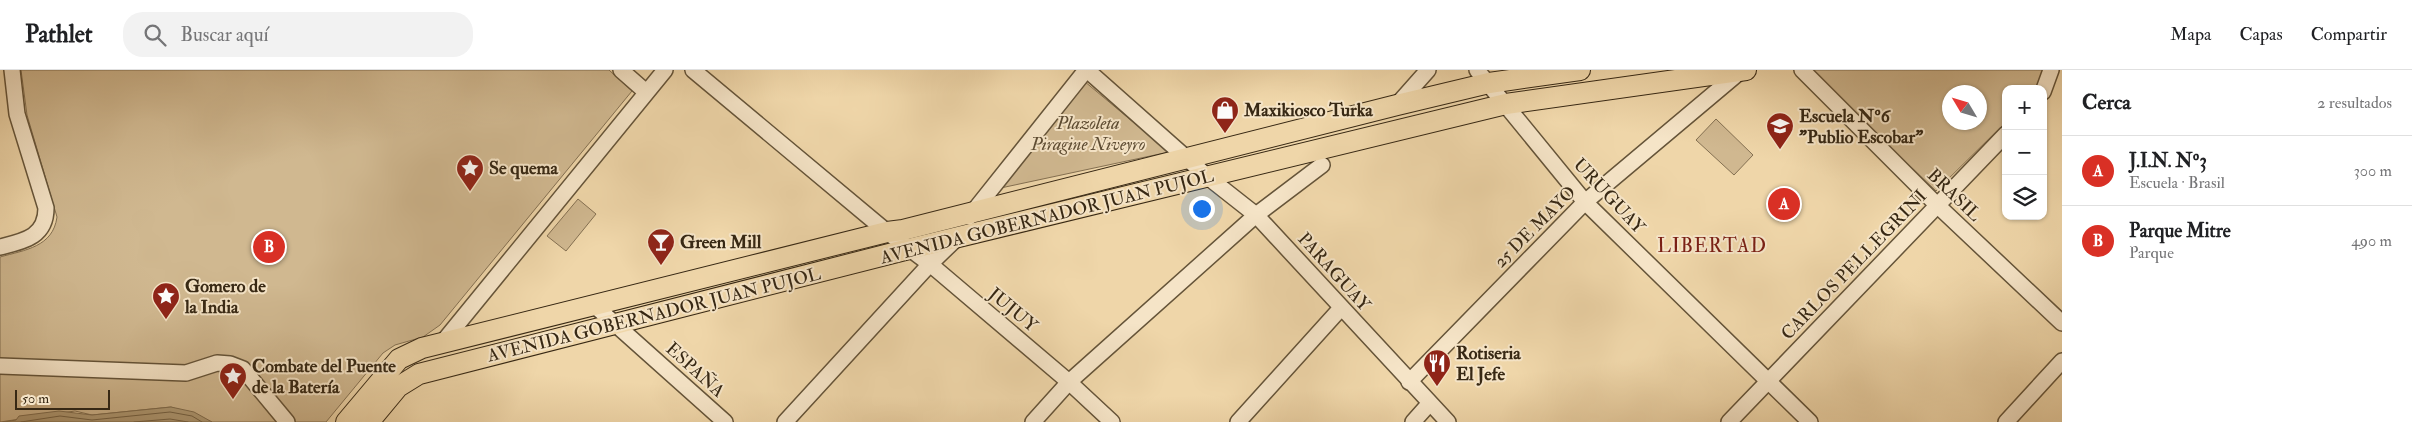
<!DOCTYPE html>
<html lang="es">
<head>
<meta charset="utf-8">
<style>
	:root { --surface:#fff; --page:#f2f2f2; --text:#202124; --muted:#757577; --line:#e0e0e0; --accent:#d93025 }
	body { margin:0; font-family:"IM FELL Double Pica",serif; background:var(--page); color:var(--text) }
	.controls { position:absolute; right:15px; top:15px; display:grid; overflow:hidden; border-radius:10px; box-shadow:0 1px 4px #0004 }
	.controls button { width:45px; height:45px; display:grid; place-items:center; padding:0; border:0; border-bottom:1px solid var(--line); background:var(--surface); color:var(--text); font:25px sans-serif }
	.compass { position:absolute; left:1942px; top:15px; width:45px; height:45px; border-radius:50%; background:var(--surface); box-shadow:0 1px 4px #0004; rotate:308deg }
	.scale { position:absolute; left:15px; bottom:12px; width:95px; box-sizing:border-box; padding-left:5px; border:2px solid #372814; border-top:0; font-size:14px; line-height:18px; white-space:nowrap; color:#372814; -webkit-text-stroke:4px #f5e4c7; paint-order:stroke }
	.you { position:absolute; left:1201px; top:138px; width:18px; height:18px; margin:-12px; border:4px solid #fff; border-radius:50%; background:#1a73e8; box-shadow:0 0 0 8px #1a73e833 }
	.badge { display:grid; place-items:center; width:32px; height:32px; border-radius:50%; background:var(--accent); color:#fff; font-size:16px; font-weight:700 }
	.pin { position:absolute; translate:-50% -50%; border:2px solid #fff; box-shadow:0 1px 5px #0006 }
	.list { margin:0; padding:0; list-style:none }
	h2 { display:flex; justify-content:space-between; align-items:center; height:65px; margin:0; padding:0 20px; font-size:21px }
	h2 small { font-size:16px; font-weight:400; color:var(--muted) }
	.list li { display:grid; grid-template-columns:32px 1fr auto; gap:15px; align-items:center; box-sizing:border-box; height:70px; padding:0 20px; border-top:1px solid var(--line) }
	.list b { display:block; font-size:19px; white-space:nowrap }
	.list p { margin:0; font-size:16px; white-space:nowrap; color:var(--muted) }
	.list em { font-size:16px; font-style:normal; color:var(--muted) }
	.icon { flex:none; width:28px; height:28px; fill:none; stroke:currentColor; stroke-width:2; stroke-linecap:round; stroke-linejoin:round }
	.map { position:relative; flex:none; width:2062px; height:352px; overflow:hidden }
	header { display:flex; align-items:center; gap:30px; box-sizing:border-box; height:70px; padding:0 25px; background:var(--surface); border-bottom:1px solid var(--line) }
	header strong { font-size:24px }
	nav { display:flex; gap:28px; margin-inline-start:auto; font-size:18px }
	.search { width:350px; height:45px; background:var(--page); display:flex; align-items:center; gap:12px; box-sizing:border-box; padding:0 18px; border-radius:20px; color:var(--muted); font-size:19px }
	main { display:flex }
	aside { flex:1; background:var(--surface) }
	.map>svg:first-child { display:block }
</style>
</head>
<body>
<header>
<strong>Pathlet</strong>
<div class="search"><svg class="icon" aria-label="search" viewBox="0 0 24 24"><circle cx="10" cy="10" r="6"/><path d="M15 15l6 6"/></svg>Buscar aquí</div>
<nav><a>Mapa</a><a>Capas</a><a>Compartir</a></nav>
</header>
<main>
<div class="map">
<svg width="2062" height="352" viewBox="0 0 2062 352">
	<rect width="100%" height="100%" fill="#efd6a9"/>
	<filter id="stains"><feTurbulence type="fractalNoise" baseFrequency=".004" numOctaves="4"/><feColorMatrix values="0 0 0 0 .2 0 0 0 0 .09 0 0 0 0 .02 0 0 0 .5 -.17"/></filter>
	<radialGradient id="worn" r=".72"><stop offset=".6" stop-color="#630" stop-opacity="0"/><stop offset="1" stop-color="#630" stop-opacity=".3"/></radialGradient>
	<g fill="#d0b890" stroke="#847052" fill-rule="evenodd">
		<path d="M21,0H609L632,21L440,255L423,267L395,275L383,283L326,352H212L171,337L92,345L75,341L0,352V187C25,180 53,177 57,147L27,45Z"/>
		<path d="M1810,0H2045L2038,19H2006V52L1936,121ZM1950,22H1980V52H1950Z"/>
		<polygon points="1084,11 1169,82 996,119"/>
		<polygon points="1716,49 1753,85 1734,105 1696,70"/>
		<polygon points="578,129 596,144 566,181 547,166"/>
	</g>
	<polygon fill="#b09b76" stroke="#806d4f" points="171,337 194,342 212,352 4,352 16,350 19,346 59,341 92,345"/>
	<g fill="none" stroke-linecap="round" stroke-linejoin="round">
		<g stroke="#746245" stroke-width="1">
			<polyline points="21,352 60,346 92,350 170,342 192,346 202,352"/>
			<polyline points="134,352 170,349 188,352"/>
		</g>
		<g stroke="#655439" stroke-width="18">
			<g id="minor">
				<polyline points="621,0 646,22"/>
				<polyline points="693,0 887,162 930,194 1069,312 1112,352"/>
				<polyline points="1087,0 1209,108 1256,145 1448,352"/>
				<polyline points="1477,0 1585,132 1810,352"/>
				<polyline points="1802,0 1937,135 2062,253"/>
				<polyline points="2043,22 2051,0"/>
				<polyline points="1397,35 1428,0"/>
				<polyline points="969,147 1086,0"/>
				<path d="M0,177C24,171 46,167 46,138L17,44L12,0"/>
				<polyline points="595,236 725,352"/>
				<polyline points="443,272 665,0"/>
				<polyline points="0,296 186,303 217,293 230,294 243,299 287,352"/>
				<polyline points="1409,312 1585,132 1742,0"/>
				<polyline points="785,352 930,194 958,167"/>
				<polyline points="1033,352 1069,312 1256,145 1322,95"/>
				<polyline points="1238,352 1341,238"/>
				<polyline points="1413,352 1429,334"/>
				<polyline points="1729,352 2006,64"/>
				<polyline points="2006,352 2062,291"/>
			</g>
		</g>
		<g stroke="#372814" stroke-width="22">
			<g id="major">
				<polyline points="346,352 399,289 422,278 887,162 903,160 1397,35 1489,13 1580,0"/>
				<polyline points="369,352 398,317 419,304 901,181 1506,34 1746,0"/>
			</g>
		</g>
		<use href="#minor" stroke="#f5e4c7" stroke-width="15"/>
		<use href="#major" stroke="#efd6a9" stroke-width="20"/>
	</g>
	<defs>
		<g id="shop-pin" transform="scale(1.4375)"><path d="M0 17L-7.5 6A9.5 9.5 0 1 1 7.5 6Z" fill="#8f2418" stroke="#f5e4c7"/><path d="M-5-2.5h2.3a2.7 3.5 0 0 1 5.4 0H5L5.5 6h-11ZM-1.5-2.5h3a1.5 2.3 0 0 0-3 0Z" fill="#fff"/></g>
		<g id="school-pin" transform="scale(1.4375)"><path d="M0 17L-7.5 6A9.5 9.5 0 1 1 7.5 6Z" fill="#8f2418" stroke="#f5e4c7"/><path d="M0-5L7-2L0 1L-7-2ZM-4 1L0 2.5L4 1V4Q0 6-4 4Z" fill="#fff"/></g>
		<g id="sight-pin" transform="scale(1.4375)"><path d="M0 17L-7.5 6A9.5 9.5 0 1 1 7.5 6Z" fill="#8f2418" stroke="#f5e4c7"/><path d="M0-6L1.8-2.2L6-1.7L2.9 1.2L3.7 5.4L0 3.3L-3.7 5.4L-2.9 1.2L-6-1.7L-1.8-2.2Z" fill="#fff"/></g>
		<g id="bar-pin" transform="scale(1.4375)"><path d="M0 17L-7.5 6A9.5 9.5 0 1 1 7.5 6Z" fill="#8f2418" stroke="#f5e4c7"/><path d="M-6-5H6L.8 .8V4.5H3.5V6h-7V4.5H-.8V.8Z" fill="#fff"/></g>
		<g id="restaurant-pin" transform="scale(1.4375)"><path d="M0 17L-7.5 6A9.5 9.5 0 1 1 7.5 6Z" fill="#8f2418" stroke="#f5e4c7"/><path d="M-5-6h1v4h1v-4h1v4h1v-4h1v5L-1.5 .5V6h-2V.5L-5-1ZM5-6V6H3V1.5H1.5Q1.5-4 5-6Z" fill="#fff"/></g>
	</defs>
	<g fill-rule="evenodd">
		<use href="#shop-pin" x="1225" y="40"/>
		<use href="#school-pin" x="1780" y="56"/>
		<use href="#sight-pin" x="470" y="98"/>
		<use href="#bar-pin" x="661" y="172"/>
		<use href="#sight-pin" x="166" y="226"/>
		<use href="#restaurant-pin" x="1437" y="293"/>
		<use href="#sight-pin" x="233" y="306"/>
	</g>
	<g text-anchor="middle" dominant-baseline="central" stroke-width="4" stroke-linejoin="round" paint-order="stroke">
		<g font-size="18" font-weight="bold" fill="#372814" stroke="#f5e4c7" text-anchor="start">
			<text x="1244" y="40">Maxikiosco Turka</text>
			<text x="1799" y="46">Escuela Nº6<tspan x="1799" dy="21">"Publio Escobar"</tspan></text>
			<text x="489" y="98">Se quema</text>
			<text x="680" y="172">Green Mill</text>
			<text x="185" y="216">Gomero de<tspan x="185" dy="21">la India</tspan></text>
			<text x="1456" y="283">Rotiseria<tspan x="1456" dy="21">El Jefe</tspan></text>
			<text x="252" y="296">Combate del Puente<tspan x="252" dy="21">de la Batería</tspan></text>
		</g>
		<g font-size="18" font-style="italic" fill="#5d4c33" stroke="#f5e4c7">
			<text x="1088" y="53">Plazoleta<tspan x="1088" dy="21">Piragine Niveyro</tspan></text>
		</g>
		<g font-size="18" fill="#372814" stroke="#f5e4c7">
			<text transform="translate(1954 125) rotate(44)">BRASIL</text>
			<text transform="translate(1609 126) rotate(47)">URUGUAY</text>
			<text transform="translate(1047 147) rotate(-14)">AVENIDA GOBERNADOR JUAN PUJOL</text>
			<text transform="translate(1535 157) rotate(-45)">25 DE MAYO</text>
			<text transform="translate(1854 195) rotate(-46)">CARLOS PELLEGRINI</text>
			<text transform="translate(1334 202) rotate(48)">PARAGUAY</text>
			<text transform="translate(1013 240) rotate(40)">JUJUY</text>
			<text transform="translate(654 245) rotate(-14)">AVENIDA GOBERNADOR JUAN PUJOL</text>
			<text transform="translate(695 300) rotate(42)">ESPAÑA</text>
		</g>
		<g font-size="19" letter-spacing="1" fill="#7a1f14" stroke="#f5e4c7">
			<text x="1712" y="176">LIBERTAD</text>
		</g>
	</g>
	<rect width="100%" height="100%" filter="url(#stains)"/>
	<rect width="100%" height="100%" fill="url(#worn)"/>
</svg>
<div class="controls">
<button>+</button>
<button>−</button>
<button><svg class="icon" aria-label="layers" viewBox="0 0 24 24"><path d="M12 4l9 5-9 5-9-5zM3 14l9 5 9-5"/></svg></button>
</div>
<svg class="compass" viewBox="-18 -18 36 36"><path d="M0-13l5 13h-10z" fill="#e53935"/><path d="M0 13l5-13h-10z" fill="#757577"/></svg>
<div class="scale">50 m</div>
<div class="you"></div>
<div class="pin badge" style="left:1784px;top:134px">A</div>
<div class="pin badge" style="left:269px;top:177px">B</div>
</div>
<aside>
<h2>Cerca<small>2 resultados</small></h2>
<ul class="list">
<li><span class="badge">A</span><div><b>J.I.N. Nº3</b><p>Escuela · Brasil</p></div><em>300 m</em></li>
<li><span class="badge">B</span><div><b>Parque Mitre</b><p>Parque</p></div><em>490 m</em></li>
</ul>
</aside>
</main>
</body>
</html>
